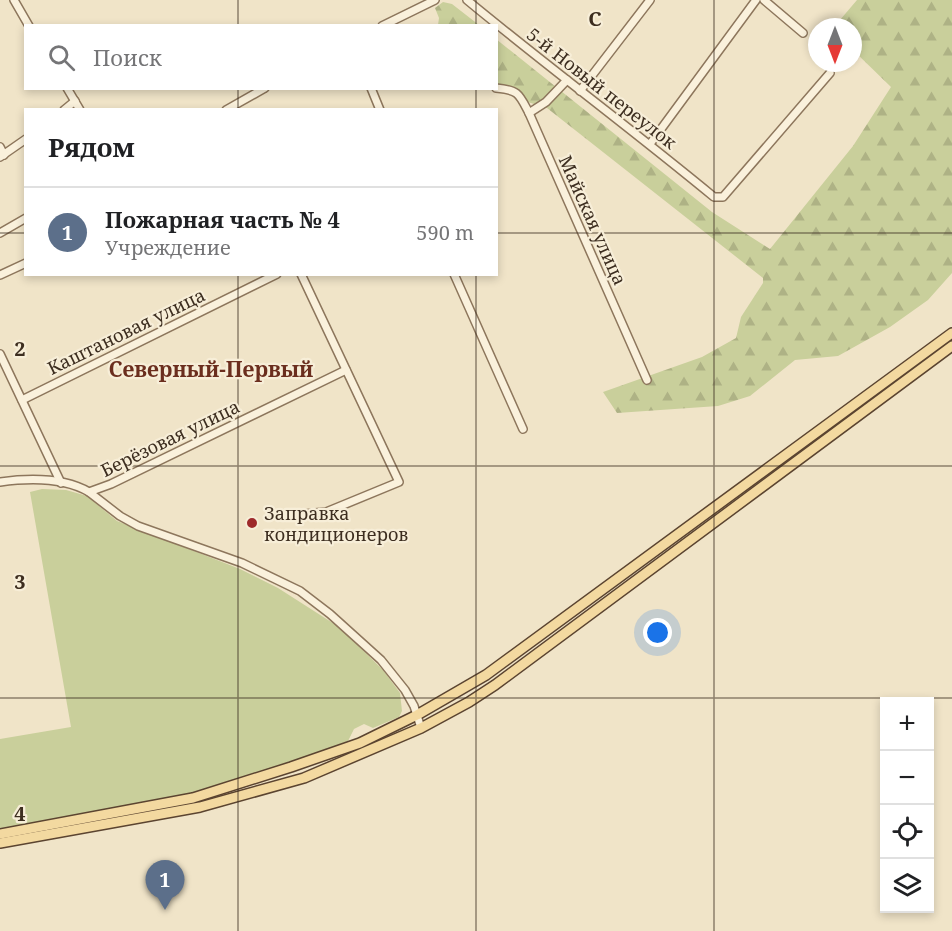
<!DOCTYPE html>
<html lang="ru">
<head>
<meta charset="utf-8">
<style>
	:root { --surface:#fff; --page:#f6f6f6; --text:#202124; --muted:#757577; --line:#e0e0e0; --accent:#111827 }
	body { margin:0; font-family:"Noto Serif",serif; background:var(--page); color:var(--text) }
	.controls { position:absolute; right:18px; bottom:18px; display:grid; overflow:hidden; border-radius:0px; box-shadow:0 3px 9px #0003 }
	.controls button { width:54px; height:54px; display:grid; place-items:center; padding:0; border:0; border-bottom:2px solid var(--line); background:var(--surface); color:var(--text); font:30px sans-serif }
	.compass { position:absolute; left:808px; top:18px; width:54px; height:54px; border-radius:50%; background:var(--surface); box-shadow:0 3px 9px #0003; rotate:180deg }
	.you { position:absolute; left:658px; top:633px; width:21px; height:21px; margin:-15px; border:4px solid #fff; border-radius:50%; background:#1a73e8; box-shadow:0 0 0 9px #1a73e833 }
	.badge { display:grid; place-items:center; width:39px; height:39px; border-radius:50%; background:var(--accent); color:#fff; font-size:20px; font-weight:700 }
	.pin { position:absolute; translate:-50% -50px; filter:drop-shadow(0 2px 3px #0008) }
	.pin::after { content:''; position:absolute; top:32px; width:21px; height:18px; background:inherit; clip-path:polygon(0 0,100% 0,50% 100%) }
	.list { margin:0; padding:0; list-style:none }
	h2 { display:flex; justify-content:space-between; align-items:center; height:78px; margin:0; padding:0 24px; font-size:26px }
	h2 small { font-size:20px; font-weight:400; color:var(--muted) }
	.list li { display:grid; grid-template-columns:39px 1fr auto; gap:18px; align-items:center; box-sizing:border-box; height:90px; padding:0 24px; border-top:2px solid var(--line) }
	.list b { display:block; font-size:22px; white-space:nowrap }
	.list p { margin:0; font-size:20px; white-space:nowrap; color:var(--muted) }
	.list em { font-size:20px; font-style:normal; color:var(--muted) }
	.icon { flex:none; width:33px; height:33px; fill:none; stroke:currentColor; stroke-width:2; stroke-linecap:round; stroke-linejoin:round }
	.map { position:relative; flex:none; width:952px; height:931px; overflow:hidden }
	.search { position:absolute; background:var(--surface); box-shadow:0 3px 9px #0003; left:24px; top:24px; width:474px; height:66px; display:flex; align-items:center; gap:15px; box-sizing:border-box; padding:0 21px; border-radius:0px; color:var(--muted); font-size:22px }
	.panel { position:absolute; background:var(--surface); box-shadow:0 3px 9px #0003; left:24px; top:108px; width:474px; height:168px; border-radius:0px }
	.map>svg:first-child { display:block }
</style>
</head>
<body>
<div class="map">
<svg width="952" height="931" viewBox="0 0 952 931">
	<defs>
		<pattern id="forest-firs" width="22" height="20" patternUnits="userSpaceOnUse" patternTransform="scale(1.5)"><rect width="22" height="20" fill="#c9cf9b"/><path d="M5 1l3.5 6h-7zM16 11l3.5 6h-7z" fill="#aeb285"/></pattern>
	</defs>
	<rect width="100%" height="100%" fill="#f0e4c8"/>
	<polygon fill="#c9cf9b" points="42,489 66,490 87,496 117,521 240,569 278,588 339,627 383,670 400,693 402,711 399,717 373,728 364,724 354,729 348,741 289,764 185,797 0,829 0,739 71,727 30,492"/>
	<g fill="url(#forest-firs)">
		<polygon points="857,0 952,0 952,273 928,300 890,327 838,356 795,360 750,396 718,406 617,413 603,392 702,357 736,338 741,317 763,283 763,278 547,108 518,99 497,85 496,39 712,212 770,249 853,146 891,87 853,50 853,27 834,27"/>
		<polygon points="443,2 452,4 479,25 438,25 439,18 435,8"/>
	</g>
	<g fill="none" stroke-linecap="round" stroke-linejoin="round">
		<g stroke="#8d765c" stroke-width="10">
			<g id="minor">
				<polyline points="14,0 29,26"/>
				<path d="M467,0C548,67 633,130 714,197H723L830,73"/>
				<polyline points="764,0 803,33"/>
				<polyline points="382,26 435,0"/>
				<polyline points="67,88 80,110"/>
				<polyline points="371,88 380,110"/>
				<path d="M496,88C519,90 519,94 529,113L647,380"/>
				<polyline points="580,91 650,0"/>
				<polyline points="64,110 75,101"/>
				<polyline points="226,110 265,88"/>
				<polyline points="529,113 546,102 567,80"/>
				<polyline points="650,144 756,0"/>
				<polyline points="0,147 4,155"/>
				<polyline points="0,157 26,139"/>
				<polyline points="0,233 26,218"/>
				<polyline points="301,274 399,482 326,512 305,514"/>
				<polyline points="454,274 523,429"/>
				<polyline points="0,275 26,263"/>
				<polyline points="0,354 61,483"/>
				<polyline points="22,400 277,274"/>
				<path d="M0,482C29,478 63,477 89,492L111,484L346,370"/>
				<polyline points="89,492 120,516 138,526 242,563 300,591 330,614 381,660 405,690 414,706 421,728"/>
			</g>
		</g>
		<g stroke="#5b4430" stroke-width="12">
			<g id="major">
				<polyline points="0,834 193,798 291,767 360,743 417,715 486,675 952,333"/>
				<polyline points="0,843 200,807 304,778 421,728 469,702 495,685 952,346"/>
			</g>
		</g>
		<use href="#minor" stroke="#faf1dc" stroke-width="7"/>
		<use href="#major" stroke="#f3d9a0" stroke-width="9"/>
	</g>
	<path fill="none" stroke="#3d2e20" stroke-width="1.5" stroke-opacity="0.55" d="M238,0V26M476,0V26M714,0V931M238,88V110M476,88V110M0,233H26M496,233H952M238,274V931M476,274V931M0,466H952M0,698H952"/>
	<circle fill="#9e2a2b" stroke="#f7eed8" stroke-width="2" cx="252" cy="523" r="6"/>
	<g text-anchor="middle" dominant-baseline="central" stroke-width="4.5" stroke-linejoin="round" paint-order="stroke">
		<g font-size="18" fill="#3d2e20" stroke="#f7eed8">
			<text transform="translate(602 88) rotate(38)">5-й Новый переулок</text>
			<text transform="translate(593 220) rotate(66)">Майская улица</text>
			<text transform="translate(126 331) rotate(-26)">Каштановая улица</text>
			<text transform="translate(170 438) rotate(-26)">Берёзовая улица</text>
		</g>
		<g font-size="18" fill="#3d2e20" stroke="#f7eed8" text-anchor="start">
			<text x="264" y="513">Заправка<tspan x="264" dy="21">кондиционеров</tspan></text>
		</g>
		<g font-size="21" font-weight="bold" fill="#6b2e1e" stroke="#f7eed8">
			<text x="211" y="369">Северный-Первый</text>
		</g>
	</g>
	<g font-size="20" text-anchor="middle" font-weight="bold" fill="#3d2e20" stroke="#f7eed8" stroke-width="4.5" stroke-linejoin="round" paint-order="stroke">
		<text x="595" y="26">C</text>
		<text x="20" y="356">2</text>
		<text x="20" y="589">3</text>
		<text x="20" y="821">4</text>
	</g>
</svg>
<div class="controls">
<button>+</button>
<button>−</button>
<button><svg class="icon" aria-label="locate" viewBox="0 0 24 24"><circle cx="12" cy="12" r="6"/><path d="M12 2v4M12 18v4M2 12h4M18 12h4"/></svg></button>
<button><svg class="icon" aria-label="layers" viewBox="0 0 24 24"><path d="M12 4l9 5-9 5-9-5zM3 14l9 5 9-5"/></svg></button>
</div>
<svg class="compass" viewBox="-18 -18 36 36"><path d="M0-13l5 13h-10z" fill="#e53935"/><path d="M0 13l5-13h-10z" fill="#757577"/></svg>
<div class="you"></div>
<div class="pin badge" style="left:165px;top:910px;background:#5c6f8a">1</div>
<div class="search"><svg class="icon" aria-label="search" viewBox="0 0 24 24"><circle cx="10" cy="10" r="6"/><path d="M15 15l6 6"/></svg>Поиск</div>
<section class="panel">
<h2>Рядом<small></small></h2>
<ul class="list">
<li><span class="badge" style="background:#5c6f8a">1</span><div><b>Пожарная часть № 4</b><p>Учреждение</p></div><em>590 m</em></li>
</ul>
</section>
</div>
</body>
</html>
